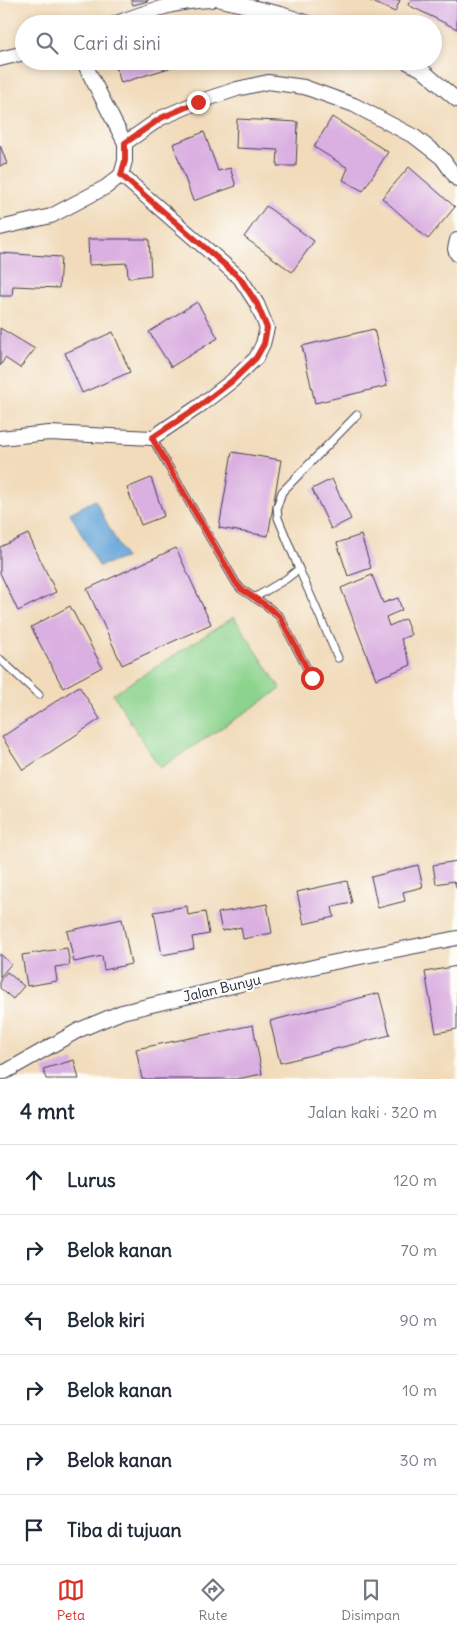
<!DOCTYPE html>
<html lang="id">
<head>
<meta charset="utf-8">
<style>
	:root { --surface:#fff; --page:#f6f6f7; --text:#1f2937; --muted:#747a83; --line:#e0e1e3; --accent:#d93025 }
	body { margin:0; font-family:Delius,sans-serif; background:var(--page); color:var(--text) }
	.stop { position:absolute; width:15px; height:15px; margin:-11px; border:4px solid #d93025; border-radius:50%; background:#fff }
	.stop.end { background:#d93025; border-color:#fff; box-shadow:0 1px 5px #0008 }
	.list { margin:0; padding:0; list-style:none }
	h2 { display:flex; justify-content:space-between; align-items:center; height:65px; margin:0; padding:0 20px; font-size:21px }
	h2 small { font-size:16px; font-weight:400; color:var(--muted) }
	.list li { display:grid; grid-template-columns:32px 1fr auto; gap:15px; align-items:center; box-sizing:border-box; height:70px; padding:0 20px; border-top:1px solid var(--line) }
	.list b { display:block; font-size:19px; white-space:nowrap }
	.list em { font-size:16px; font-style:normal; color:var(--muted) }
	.icon { flex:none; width:28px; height:28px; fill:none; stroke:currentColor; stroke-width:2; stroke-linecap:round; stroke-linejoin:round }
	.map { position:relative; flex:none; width:457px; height:1079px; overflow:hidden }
	.search { position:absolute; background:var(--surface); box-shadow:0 2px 8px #0003; left:15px; right:15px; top:15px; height:55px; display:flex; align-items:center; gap:12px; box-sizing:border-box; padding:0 18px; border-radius:28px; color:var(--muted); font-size:19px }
	.sheet { height:485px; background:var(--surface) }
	nav { display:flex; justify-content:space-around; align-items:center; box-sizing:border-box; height:70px; border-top:1px solid var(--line); background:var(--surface); font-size:14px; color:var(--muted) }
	nav a { display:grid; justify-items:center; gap:2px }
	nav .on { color:var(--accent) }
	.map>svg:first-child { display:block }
</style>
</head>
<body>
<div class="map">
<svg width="457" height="1079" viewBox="0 0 457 1079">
	<rect width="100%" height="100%" fill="#fdfcf7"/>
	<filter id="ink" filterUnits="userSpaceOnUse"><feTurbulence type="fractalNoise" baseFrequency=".02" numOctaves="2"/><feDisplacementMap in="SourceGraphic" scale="10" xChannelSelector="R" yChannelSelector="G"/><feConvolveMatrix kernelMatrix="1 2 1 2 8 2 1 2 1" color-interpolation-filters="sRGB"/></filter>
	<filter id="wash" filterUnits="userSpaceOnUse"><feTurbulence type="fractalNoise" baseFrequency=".0096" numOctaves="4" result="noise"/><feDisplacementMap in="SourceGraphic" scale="20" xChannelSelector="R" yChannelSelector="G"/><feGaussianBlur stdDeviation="1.12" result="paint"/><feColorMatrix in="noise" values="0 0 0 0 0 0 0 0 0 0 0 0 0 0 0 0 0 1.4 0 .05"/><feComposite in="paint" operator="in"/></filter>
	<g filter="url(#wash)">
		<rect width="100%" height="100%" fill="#f1dbbb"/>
		<polygon fill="#8cd38d" stroke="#577a64" points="234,617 281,689 160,768 113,694"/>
		<polygon fill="#65a5d8" stroke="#44648a" points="95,500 125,558 99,566 70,513"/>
		<g id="blocks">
			<g fill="#daafe1">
				<polygon points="131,0 148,0 148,1 133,5"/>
				<polygon points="368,0 400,0 395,12"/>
				<polygon points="410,0 457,0 457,29 408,5"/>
				<polygon points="114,61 188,61 188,62 121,83"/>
				<polygon points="332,117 388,152 363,191 343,180 348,168 314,147"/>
				<polygon points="237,119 298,122 296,166 277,166 278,150 236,148"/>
				<polygon points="204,132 218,171 230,168 236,186 193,201 173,144"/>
				<polygon points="0,145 7,164 0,166"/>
				<polygon points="409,167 455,207 428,239 382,198"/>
				<polygon points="266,206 314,241 292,272 244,237"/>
				<polygon points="88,239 149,239 151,275 128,278 127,263 89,265"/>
				<polygon points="0,253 61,257 59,288 13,286 12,296 0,296"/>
				<polygon points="197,302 218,338 171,367 149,332"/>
				<polygon points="0,328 35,349 20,368 5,358 0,366"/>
				<polygon points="374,329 387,386 315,403 302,346"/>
				<polygon points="113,332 130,372 82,393 65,353"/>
				<polygon points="232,452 281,460 268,536 219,528"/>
				<polygon points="151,478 164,516 141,525 127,488"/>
				<polygon points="332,479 351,519 331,529 312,489"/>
				<polygon points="28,534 56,592 18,611 0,573 0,547"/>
				<polygon points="361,535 371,568 348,576 337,543"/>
				<polygon points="176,548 211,624 122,665 87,589"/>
				<polygon points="372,575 383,603 398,598 402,610 386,617 389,626 405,619 411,635 401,639 411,665 376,679 341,588"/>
				<polygon points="70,606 102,667 63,688 31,627"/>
				<polygon points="79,686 100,719 23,770 2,737"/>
				<polygon points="457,861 457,889 454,881 436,884 433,865"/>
				<polygon points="418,865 423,887 403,892 405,901 378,908 371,877"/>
				<polygon points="347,881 352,903 332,907 334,917 304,924 297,892"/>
				<polygon points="267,904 272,933 243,939 241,927 222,931 218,913"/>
				<polygon points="187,906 188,915 205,912 209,934 192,937 194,949 162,955 154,912"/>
				<polygon points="122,919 131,964 104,970 102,956 74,962 67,931"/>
				<polygon points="67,948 70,965 55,967 57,981 27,986 22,955"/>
				<polygon points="0,954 11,964 0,977"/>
				<polygon points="457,966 457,1029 436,1033 425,972"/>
				<polygon points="7,972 24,986 13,999 0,988 0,980"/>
				<polygon points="379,993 390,1035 280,1063 270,1021"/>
				<polygon points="253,1025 262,1074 237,1079 142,1079 136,1049"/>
				<polygon points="74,1060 79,1079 46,1079 43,1069"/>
			</g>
		</g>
	</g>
	<g filter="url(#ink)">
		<use href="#blocks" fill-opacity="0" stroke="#413e4e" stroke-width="1"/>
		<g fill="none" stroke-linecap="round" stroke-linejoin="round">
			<g stroke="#413e4e" stroke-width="9">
				<g id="service">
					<polyline points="152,438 236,583 241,589 267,606 280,617 312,678"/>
					<polyline points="299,569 278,518 277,507 282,492 357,415"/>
					<polyline points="254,598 286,579 299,569 338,658"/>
					<polyline points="0,659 39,695"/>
				</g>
			</g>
			<g stroke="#413e4e" stroke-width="16">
				<g id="minor">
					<polyline points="221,0 281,14 311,24"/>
					<path d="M114,24C145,12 177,1 211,0"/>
					<polyline points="0,59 24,53"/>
					<polyline points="405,61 421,69 457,100"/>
					<polyline points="125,143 161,118 198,102 237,89 268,82 304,87 354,105 415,137 442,158 457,179"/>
					<polyline points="0,228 51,216 106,187 121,175 125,161 125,143 83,61"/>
					<polyline points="457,240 455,249 457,254"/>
					<polyline points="0,438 49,433 152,438 198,407 232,381 256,358 263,344 267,328 257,304 240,278 121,175"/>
					<polyline points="0,1072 5,1072 79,1030 122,1012 330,963 457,938"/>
				</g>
			</g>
			<use href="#service" stroke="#fff" stroke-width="7"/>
			<use href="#minor" stroke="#fff" stroke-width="14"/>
		</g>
	</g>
	<g fill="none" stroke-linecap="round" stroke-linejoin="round" filter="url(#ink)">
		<polyline stroke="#d93025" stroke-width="6" points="198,102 161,118 125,143 125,161 121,175 240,278 257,304 267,328 264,344 256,358 232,381 198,407 152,438 236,583 241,589 267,606 280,617 312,678"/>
	</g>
	<g text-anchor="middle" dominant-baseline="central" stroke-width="4.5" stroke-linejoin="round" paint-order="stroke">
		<g font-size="14" fill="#22223b" stroke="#fdfcf7">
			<text transform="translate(222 988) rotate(-13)">Jalan Bunyu</text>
		</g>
	</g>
</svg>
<div class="stop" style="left:312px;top:678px"></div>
<div class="stop end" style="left:198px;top:102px"></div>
<div class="search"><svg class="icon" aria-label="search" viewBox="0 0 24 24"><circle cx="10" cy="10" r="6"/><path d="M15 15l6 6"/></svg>Cari di sini</div>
</div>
<section class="sheet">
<h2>4 mnt<small>Jalan kaki · 320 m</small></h2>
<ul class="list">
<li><svg class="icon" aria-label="ahead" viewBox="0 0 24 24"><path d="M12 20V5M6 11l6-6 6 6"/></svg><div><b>Lurus</b></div><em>120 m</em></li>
<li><svg class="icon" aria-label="right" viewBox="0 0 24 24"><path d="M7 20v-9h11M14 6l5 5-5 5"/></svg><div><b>Belok kanan</b></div><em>70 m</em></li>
<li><svg class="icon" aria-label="left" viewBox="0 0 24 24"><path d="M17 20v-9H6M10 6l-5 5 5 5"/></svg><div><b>Belok kiri</b></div><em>90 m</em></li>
<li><svg class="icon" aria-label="right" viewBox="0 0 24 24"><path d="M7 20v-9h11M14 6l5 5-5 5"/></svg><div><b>Belok kanan</b></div><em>10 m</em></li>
<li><svg class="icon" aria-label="right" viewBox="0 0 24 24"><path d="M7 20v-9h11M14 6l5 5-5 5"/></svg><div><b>Belok kanan</b></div><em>30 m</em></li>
<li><svg class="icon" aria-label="arrive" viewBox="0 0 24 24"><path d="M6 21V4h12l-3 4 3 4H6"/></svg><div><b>Tiba di tujuan</b></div></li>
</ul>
</section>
<nav>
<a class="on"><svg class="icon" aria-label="map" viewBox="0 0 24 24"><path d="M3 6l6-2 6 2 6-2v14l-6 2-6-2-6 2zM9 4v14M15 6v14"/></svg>Peta</a>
<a><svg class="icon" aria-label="directions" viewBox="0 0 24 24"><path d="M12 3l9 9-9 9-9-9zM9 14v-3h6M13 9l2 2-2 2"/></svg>Rute</a>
<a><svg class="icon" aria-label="saved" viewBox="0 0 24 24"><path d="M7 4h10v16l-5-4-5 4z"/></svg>Disimpan</a>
</nav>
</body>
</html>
